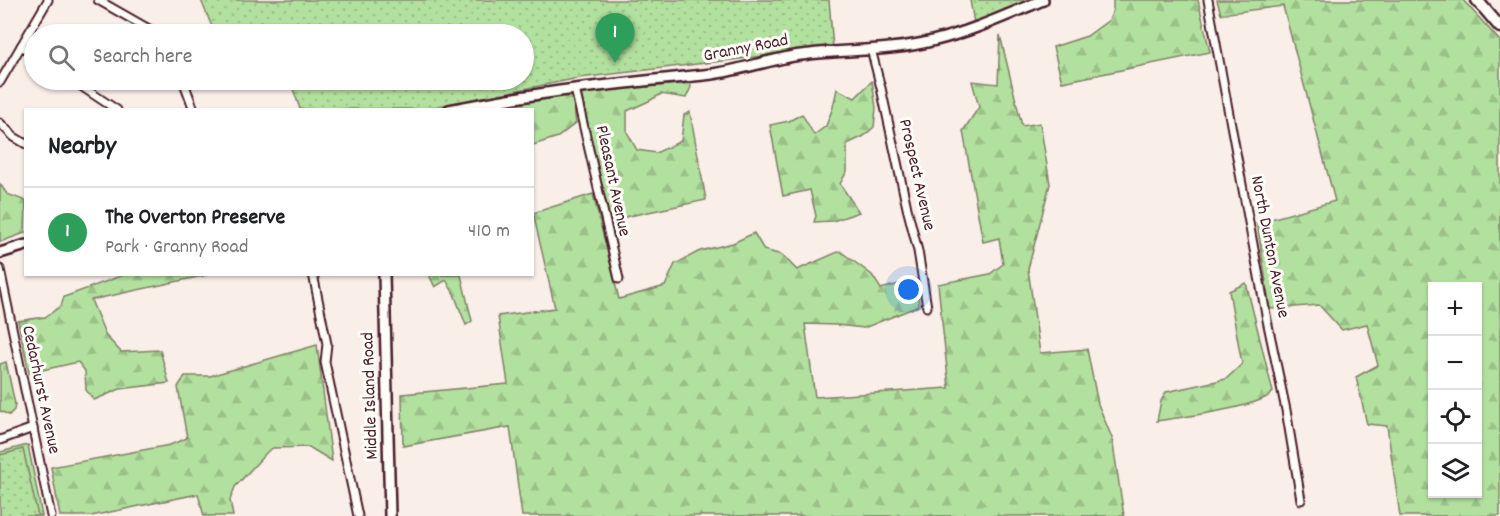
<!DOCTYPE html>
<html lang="en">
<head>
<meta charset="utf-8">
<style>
	:root { --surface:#fff; --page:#f2f2f2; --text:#202124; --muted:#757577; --line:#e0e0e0; --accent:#0f766e }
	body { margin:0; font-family:Dekko,sans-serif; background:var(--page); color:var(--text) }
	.controls { position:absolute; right:18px; bottom:18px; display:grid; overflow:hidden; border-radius:0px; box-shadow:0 2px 4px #0004 }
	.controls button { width:54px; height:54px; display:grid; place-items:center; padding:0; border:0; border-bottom:2px solid var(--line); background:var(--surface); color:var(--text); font:30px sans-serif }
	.you { position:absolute; left:909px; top:290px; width:21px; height:21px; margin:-15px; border:4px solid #fff; border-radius:50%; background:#1a73e8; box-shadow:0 0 0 9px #1a73e833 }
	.badge { display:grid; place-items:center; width:39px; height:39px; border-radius:50%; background:var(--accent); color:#fff; font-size:20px; font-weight:700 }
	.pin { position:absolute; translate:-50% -50px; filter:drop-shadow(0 2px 3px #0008) }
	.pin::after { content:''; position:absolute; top:32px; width:21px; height:18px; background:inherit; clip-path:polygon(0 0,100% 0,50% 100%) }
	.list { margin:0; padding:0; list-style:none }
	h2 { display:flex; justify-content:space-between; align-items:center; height:78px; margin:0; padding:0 24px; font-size:26px }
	h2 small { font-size:20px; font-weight:400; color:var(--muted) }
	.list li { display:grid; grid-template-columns:39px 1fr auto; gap:18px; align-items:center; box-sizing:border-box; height:90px; padding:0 24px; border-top:2px solid var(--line) }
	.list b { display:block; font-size:22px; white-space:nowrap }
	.list p { margin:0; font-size:20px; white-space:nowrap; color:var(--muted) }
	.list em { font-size:20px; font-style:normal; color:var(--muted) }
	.icon { flex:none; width:33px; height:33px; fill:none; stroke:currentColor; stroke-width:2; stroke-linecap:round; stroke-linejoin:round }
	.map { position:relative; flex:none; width:1500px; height:516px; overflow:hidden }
	.search { position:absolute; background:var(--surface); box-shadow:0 2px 4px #0004; left:24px; top:24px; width:510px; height:66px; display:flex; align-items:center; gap:15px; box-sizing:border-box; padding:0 21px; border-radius:33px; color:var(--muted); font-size:22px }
	.panel { position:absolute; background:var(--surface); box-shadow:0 2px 4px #0004; left:24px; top:108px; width:510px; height:168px; border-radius:0px }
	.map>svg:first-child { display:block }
</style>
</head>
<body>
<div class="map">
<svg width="1500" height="516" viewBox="0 0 1500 516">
	<defs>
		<pattern id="forest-firs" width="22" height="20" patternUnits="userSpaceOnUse" patternTransform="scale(1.5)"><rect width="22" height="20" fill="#b2e19f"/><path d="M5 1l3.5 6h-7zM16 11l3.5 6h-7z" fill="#9bc189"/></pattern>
		<pattern id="park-dots" width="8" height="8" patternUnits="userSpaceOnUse" patternTransform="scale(1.5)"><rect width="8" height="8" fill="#b2e19f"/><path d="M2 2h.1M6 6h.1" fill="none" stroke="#9bc189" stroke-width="1.8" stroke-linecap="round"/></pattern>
	</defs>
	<rect width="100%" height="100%" fill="#faeee8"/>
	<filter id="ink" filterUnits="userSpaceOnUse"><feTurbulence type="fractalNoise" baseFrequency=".0167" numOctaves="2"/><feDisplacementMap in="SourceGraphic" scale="12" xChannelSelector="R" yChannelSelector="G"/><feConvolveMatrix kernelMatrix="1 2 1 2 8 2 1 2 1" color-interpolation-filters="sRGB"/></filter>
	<g filter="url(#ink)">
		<g fill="url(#forest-firs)" stroke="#7e8065" stroke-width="1.5" fill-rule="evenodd">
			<polygon points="1113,0 1198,0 1210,52 1062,82 1053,47 1087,36 1109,20 1113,11"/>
			<path d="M1217,0H1463L1500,41V516H1400L1387,426L1367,424L1356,377L1378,365L1367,324L1342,330L1319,305L1270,309L1257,223L1335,201L1283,6L1221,14ZM1432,286H1478V494H1432Z"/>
			<polygon points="1000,35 1022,126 1040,123 1050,184 1028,269 1040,353 1087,349 1098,404 1112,438 1124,516 522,516 510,427 403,446 402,394 508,384 498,316 555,308 533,213 593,194 619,299 665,286 675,264 700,251 733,243 754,233 764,250 782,255 797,270 840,251 872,275 881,289 917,279 919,306 864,328 836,325 805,324 815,397 949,388 938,284 990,274 1003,264 999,238 983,242 963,131 979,107 972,81 998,84"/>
			<polygon points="872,81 876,108 874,127 864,136 847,144 847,171 840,184 859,212 833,221 814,222 816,216 810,190 783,196 770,125 789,121 802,114 814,135 826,126 833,107 837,89 855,98"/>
			<polygon points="690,83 691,87 686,98 661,94 649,101 627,111 627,132 637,150 656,153 681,141 684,115 690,112 706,200 610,220 581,93"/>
			<polygon points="572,95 576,123 558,137 533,145 532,110 511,109 510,105"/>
			<polygon points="0,184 7,194 26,201 25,233 0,242"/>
			<polygon points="126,274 207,275 91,300 106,336 121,352 160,350 169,383 120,389 94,400 86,390 85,371 78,362 29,373 18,321 45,317 61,306 64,297"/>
			<polygon points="431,275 461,275 472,321 466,325 454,294 446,280 435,287 430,277"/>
			<path d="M1246,283L1273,392C1261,408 1179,417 1157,421L1161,401L1166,392L1226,379L1242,364L1229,291Z"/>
			<polygon points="317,345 332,461 309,447 273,448 267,452 235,487 230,500 233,516 204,516 198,494 91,516 60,516 51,467 170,445 187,438 178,387 185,376 210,376"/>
			<polygon points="6,362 15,404 14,410 9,415 0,411 0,364"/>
			<polygon points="28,445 42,516 32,516 0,460 0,452"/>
		</g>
		<g fill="url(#park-dots)" stroke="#7e8065" stroke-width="1.5">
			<polygon points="201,0 829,0 833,48 579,78 424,109 300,109 290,80 524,80 524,34 215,34"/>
			<polygon points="970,0 1034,0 974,23"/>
			<polygon points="23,449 38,516 0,516 0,455"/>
		</g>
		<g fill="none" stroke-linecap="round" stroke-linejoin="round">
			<g stroke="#4a1f2b" stroke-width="11">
				<g id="minor">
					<polyline points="98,0 149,29 155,34"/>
					<polyline points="1208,0 1267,320 1286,410 1301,500"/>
					<polyline points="21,46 34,54"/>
					<polyline points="871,49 881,88 907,208 918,251 927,307"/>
					<polyline points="72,80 117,110"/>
					<polyline points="183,80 194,110"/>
					<polyline points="0,82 48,0"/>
					<polyline points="575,89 619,279"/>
					<polyline points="499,100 501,110"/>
					<polyline points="0,123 14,137 26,144"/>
					<polyline points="0,269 51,516"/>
					<polyline points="313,274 327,344 325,362 358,516"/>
					<polyline points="0,440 33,428"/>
				</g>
			</g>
			<g stroke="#4a1f2b" stroke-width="14">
				<g id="tertiary">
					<path d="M449,110C491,102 533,94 575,89C621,83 666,79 712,74C742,70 770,59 801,55C844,49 889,52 932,41C970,32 1007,15 1043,0"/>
					<polyline points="0,253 26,245"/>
					<polyline points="384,274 390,516"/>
				</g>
			</g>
			<g stroke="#4a1f2b" stroke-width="15">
				<polyline id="secondary" points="1477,0 1500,27"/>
			</g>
			<use href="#minor" stroke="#fdfcf7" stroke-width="7"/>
			<use href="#tertiary" stroke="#fdfcf7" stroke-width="9"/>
			<use href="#secondary" stroke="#fdfcf7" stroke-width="10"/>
		</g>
	</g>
	<g text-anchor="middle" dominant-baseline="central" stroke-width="6" stroke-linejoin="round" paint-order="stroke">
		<g font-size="18" fill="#4a1f2b" stroke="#fdfcf7">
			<text transform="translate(746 49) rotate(-11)">Granny Road</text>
			<text transform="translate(916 175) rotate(77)">Prospect Avenue</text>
			<text transform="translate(612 181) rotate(78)">Pleasant Avenue</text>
			<text transform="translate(1269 247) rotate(79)">North Dunton Avenue</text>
			<text transform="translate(40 390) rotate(78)">Cedarhurst Avenue</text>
			<text transform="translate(371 396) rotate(-92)">Middle Island Road</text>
		</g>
	</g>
</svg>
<div class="controls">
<button>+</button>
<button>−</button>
<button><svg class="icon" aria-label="locate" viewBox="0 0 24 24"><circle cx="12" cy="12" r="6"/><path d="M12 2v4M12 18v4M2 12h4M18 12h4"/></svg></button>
<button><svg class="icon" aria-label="layers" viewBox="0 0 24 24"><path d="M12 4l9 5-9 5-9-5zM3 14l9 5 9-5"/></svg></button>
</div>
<div class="you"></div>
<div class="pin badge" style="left:615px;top:63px;background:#2e9e5b">1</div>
<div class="search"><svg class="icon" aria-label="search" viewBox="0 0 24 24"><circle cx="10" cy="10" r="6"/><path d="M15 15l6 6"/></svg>Search here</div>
<section class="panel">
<h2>Nearby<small></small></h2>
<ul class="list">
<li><span class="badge" style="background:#2e9e5b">1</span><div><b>The Overton Preserve</b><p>Park · Granny Road</p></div><em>410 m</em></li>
</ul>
</section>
</div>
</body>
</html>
